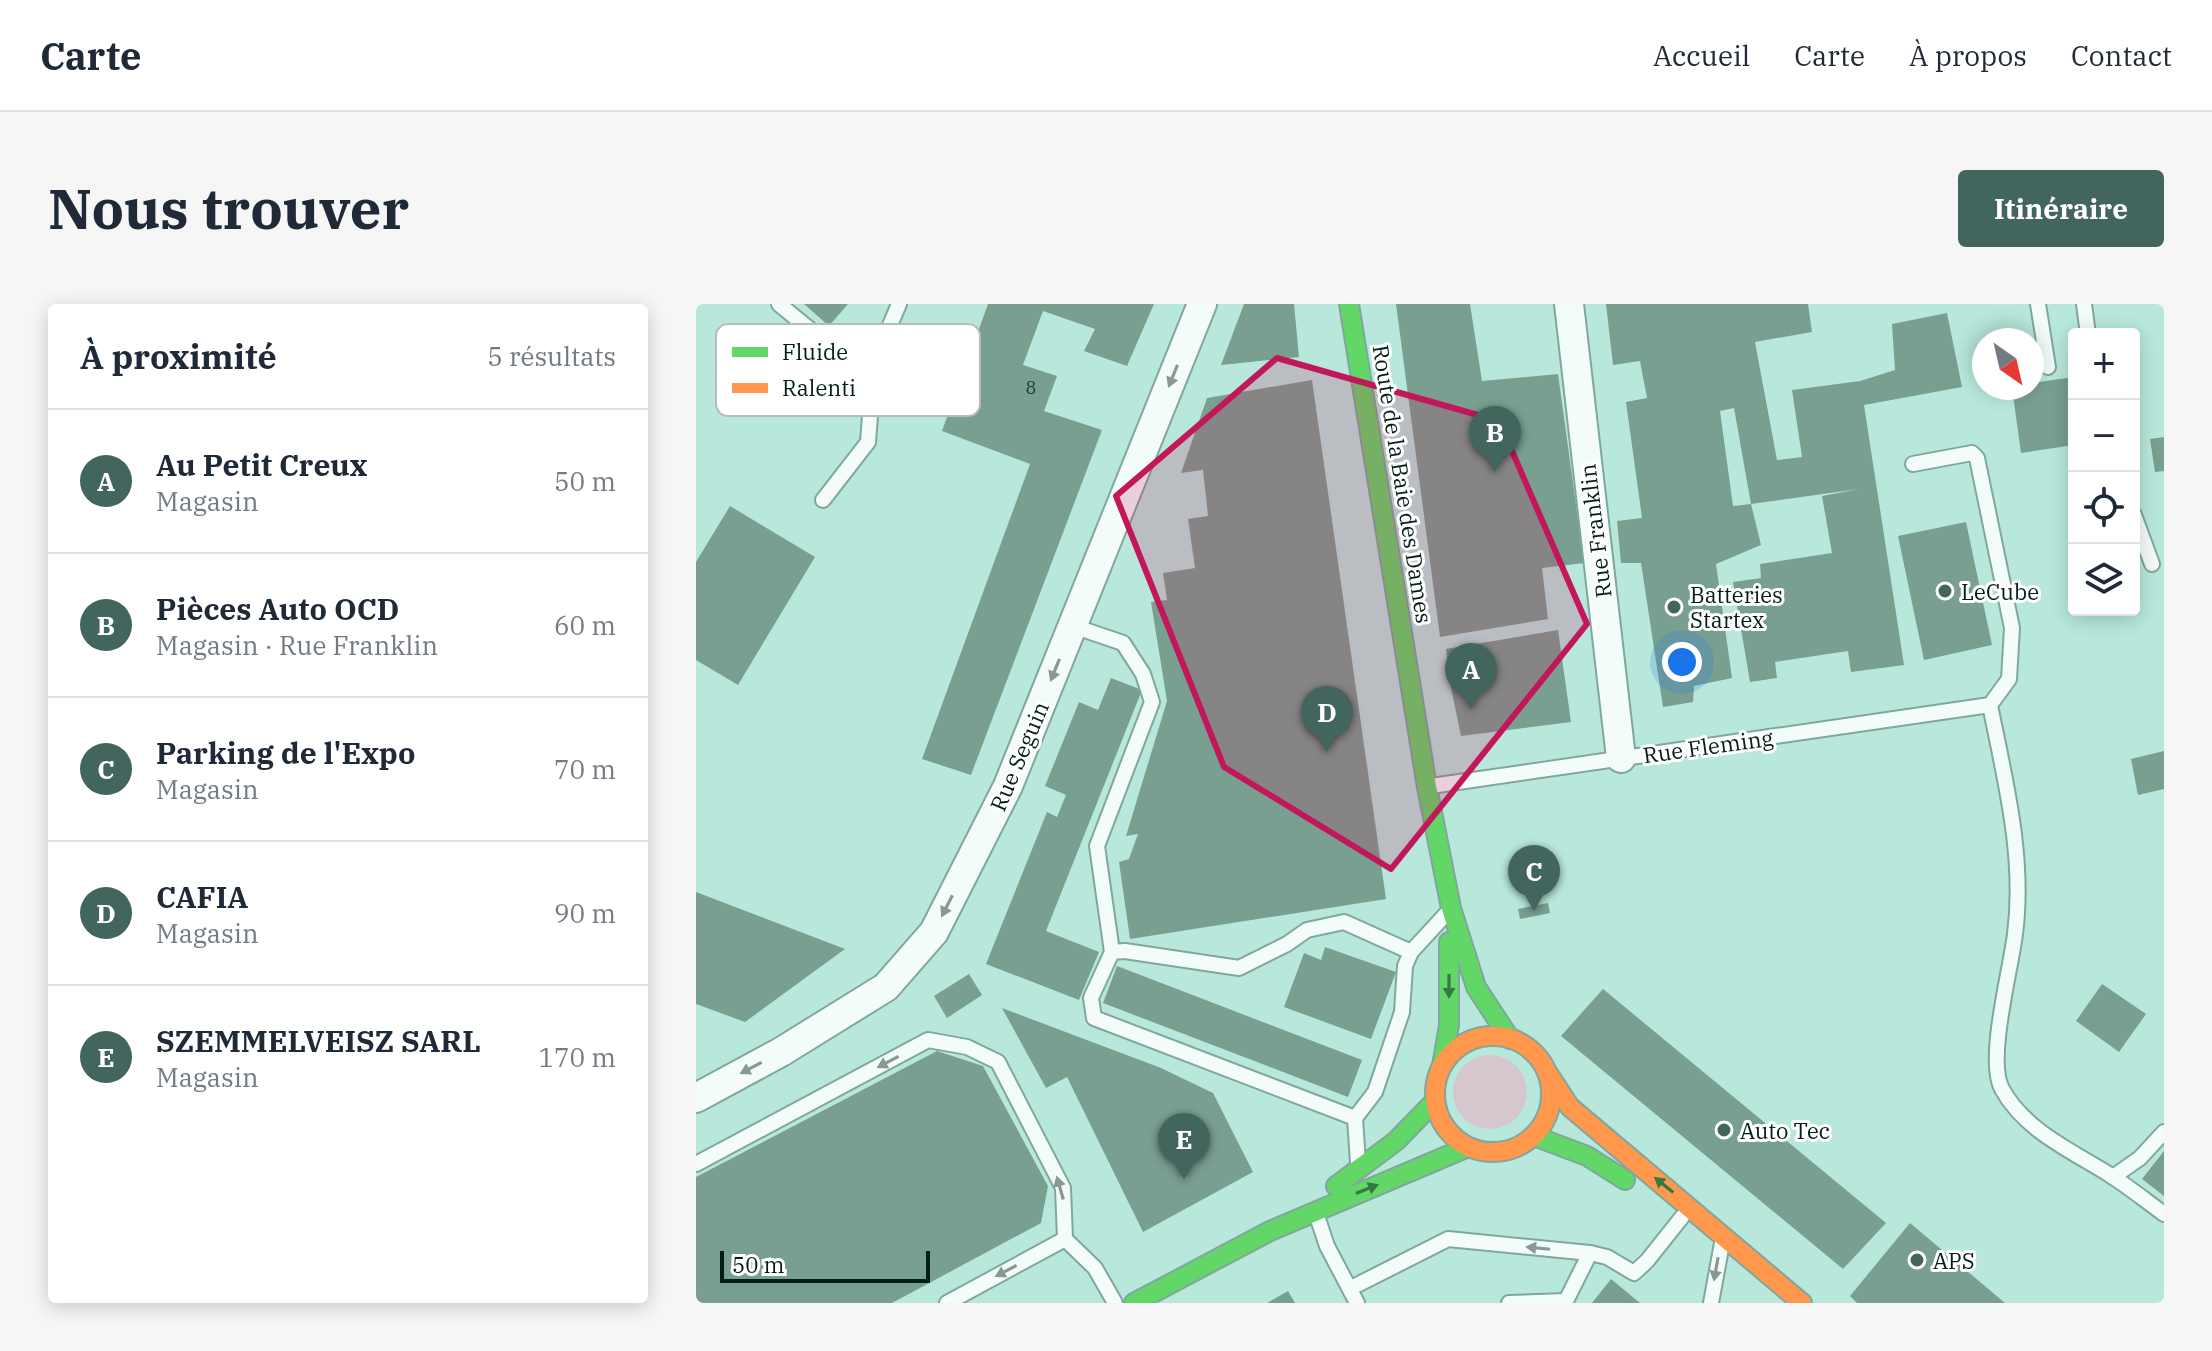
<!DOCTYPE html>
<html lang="fr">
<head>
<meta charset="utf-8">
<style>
	:root { --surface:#fff; --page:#f6f6f7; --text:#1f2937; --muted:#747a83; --line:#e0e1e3; --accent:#42655d }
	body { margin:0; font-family:"IBM Plex Serif",serif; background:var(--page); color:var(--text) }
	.controls { position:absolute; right:24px; top:24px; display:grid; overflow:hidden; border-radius:8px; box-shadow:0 4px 20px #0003 }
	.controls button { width:72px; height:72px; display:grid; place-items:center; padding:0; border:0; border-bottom:2px solid var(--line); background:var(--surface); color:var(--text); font:40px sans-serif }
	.compass { position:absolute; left:1276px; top:24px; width:72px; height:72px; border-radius:50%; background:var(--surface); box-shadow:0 4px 20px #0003; rotate:146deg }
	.scale { position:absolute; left:24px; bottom:20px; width:210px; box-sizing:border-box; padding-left:8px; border:4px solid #031e19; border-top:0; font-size:22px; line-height:28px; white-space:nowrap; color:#031e19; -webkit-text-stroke:6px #fff; paint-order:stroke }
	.you { position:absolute; left:986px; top:358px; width:28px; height:28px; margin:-20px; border:6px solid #fff; border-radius:50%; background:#1a73e8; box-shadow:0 0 0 12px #1a73e833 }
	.badge { display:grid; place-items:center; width:52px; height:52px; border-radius:50%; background:var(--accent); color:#fff; font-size:26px; font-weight:700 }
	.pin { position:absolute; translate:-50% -66px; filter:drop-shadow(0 2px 4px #0008) }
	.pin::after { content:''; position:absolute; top:42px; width:28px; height:24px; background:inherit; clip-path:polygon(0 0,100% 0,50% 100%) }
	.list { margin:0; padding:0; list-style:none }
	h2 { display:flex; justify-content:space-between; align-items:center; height:104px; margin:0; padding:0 32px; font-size:34px }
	h2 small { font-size:26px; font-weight:400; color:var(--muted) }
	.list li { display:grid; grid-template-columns:52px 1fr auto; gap:24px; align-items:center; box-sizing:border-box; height:144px; padding:0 32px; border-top:2px solid var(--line) }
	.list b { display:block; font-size:30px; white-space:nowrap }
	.list p { margin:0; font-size:26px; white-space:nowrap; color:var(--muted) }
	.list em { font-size:26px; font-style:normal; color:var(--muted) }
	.icon { flex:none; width:44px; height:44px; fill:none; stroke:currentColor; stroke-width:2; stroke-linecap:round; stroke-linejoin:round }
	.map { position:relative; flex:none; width:1468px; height:999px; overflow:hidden; border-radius:8px }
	header { display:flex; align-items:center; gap:48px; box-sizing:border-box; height:112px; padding:0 40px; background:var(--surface); border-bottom:2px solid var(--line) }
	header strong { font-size:38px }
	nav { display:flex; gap:44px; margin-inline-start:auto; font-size:28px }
	.intro { display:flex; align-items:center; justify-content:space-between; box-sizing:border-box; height:192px; padding:0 48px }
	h1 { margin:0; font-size:56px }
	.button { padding:20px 36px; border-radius:8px; background:var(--accent); color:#fff; font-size:28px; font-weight:700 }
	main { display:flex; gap:48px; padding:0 48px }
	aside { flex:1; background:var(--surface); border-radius:8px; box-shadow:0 4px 20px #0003 }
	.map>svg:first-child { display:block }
</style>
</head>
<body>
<header>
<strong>Carte</strong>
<nav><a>Accueil</a><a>Carte</a><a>À propos</a><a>Contact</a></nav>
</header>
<div class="intro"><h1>Nous trouver</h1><a class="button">Itinéraire</a></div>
<main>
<aside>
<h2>À proximité<small>5 résultats</small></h2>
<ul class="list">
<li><span class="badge">A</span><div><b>Au Petit Creux</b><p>Magasin</p></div><em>50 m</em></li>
<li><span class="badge">B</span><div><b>Pièces Auto OCD</b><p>Magasin · Rue Franklin</p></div><em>60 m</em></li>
<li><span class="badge">C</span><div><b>Parking de l'Expo</b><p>Magasin</p></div><em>70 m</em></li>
<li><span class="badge">D</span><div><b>CAFIA</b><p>Magasin</p></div><em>90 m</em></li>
<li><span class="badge">E</span><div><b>SZEMMELVEISZ SARL</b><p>Magasin</p></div><em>170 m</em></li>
</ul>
</aside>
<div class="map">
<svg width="1468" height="999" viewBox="0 0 1468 999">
	<rect width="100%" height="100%" fill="#b8e8dc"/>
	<circle fill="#d6c6ce" cx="794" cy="788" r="37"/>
	<g fill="#799f91" fill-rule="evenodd">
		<polygon points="108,0 152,0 133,22"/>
		<polygon points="292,0 458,0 431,62 388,47 399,25 347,7 327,61 361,72 348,107 406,126 275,471 226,455 334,160 246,127"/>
		<polygon points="548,0 598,0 603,53 525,61"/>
		<polygon points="700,0 774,0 786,77 862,70 888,259 846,264 852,315 744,333"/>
		<path d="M910,0H1112L1116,28L1059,38L1081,156L1106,153L1096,86L1164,77L1199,66L1196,20L1251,9L1266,83L1168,101L1208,361L1155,368L1152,347L1079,358L1081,374L1054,378L1037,278L1065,274L1064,260L1136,249L1126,192L1163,185L1055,200L1065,241L1020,260L1036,374L998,382L997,398L967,403L945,259H925L921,217L946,214L930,98L951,94L944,57L917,61ZM1038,104L1055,200L1037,202L1024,107Z"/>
		<polygon points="1336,45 1343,78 1378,73 1378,141 1325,149 1316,84 1336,84"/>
		<polygon points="616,76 690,595 434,635 423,558 433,555 442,530 430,532 471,397 455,298 471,296 467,269 499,264 492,215 512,212 507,166 485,169 511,94"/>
		<polygon points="1468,133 1468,167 1459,168 1454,135"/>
		<polygon points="34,202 119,253 42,381 0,356 0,258"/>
		<polygon points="1270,218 1296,341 1228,356 1202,232"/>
		<polygon points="862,326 875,418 765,432 754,379 750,345"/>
		<polygon points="415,374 446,386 350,627 403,648 383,696 290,660 351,508 361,513 370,491 349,482 383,398 402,406"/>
		<polygon points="1468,447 1468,485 1442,491 1435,455"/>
		<polygon points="0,588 149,645 49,718 0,700"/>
		<polygon points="852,599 854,609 824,615 822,605"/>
		<polygon points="629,643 700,668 675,735 588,703 608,649 625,656"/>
		<polygon points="421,662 666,756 652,793 407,699"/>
		<polygon points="273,670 286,691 251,714 238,692"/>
		<polygon points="1406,680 1450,710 1423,748 1380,717"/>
		<polygon points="907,685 1190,919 1147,965 865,732"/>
		<polygon points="306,704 465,764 517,789 557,868 447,928 371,773 350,784"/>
		<polygon points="241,747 287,762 352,882 345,919 196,999 0,999 0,873"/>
		<polygon points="1468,847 1468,892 1446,875"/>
		<polygon points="1214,919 1309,999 1161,999 1154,992"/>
		<polygon points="915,975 944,999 896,999"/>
		<polygon points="592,987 599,999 571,999"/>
	</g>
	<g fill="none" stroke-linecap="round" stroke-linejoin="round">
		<g stroke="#80a79e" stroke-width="18">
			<g id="lane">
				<polyline points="83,0 123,33 178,59"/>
				<polyline points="1342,0 1352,63"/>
				<polyline points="1388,0 1392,30"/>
				<path d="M1217,160L1276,149L1281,154L1316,324L1313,375L1294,401C1309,476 1329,553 1319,630C1315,665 1290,756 1306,785C1329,827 1376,847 1414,871C1433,883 1450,897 1468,910"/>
				<polyline points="127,196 172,138 178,59 203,0"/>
				<polyline points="1438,211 1456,260"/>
				<polyline points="377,322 427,339 447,370 456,398 401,542 416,648"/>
				<polyline points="735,482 1294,401"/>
				<polyline points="659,814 398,714 395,694 416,648 429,647 543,664 591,640 611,626 648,618 715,648"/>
				<polyline points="662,859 659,814 679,788 706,708 709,662 715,648 750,610"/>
				<polyline points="0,860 232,736 271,743 302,758 367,884 369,935 399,964 419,999"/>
				<polyline points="1417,873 1444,854 1468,828"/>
				<polyline points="620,909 631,942 661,999"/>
				<polyline points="894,949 911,953 938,969 951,957 986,913"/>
				<polyline points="655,984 752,935 894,949 870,997 813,999"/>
				<polyline points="251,999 369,935"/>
				<polyline points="1015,999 1026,939"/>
			</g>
		</g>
		<g stroke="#80a79e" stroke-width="32">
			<g id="street">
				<polyline points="873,0 925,454"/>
				<polyline points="0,794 85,748 190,683 238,628 312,482 506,0"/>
			</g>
		</g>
		<g stroke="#80a79e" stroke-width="22">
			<g id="fast">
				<polyline points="653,0 731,483 755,604 780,683 814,735"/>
				<polyline points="746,762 753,721 753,638"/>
				<polyline points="838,832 891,852 929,876"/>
				<polyline points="640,882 700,837 739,797"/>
				<polyline points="438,999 574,927 772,843"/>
			</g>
		</g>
		<g stroke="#80a79e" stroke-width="22">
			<g id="slow">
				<circle cx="797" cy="790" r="58"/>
				<polyline points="851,768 874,803 1106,999"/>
			</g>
		</g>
		<use href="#lane" stroke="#f4fcfa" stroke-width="14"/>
		<use href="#street" stroke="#f4fcfa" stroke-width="28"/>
		<use href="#fast" stroke="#63d668" stroke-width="18"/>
		<use href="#slow" stroke="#ff974d" stroke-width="18"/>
	</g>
	<defs><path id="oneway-solid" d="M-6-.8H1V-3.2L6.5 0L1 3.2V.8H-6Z" transform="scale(2)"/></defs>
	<g fill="#889895">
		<use href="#oneway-solid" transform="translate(477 72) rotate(112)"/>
		<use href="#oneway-solid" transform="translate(359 366) rotate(112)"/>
		<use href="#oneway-solid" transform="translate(251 602) rotate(117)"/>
		<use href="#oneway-solid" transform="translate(192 758) rotate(152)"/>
		<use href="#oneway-solid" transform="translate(55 764) rotate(152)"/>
		<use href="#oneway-solid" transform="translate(364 884) rotate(-106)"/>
		<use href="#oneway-solid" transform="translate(842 944) rotate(-174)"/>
		<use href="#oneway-solid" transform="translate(1020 965) rotate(100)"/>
		<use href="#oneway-solid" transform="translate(310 967) rotate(152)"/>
	</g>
	<g fill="#337a40">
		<use href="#oneway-solid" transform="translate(753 682) rotate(90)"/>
		<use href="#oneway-solid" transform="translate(968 881) rotate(-141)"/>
		<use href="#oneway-solid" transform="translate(671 885) rotate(-22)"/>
	</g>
	<path fill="#c2185b" fill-opacity="0.2" stroke="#c2185b" stroke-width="6" stroke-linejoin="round" d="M581,54L803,117L891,320L695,565L528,463L420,192Z"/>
	<g fill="#42655d" stroke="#fff" stroke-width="3">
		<circle cx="1249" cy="287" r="8"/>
		<circle cx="978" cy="303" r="8"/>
		<circle cx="1028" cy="826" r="8"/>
		<circle cx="1221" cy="956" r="8"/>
	</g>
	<g text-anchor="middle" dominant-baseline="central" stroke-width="6" stroke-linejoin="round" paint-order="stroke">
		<g font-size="18" fill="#203e37">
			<text x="335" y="83">8</text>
		</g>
		<g font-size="22" fill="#031e19" stroke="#fff">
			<text transform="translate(707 180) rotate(81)">Route de la Baie des Dames</text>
			<text transform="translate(899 227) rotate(-97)">Rue Franklin</text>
			<text transform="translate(1012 442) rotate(-8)">Rue Fleming</text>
			<text transform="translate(323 452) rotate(-67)">Rue Seguin</text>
		</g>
		<g font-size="22" fill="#031e19" stroke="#fff" text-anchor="start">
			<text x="1265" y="287">LeCube</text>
			<text x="994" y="290">Batteries<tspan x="994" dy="25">Startex</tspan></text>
			<text x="1044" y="826">Auto Tec</text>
			<text x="1237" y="956">APS</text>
		</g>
	</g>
	<rect x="20" y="20" width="264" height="92" rx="12" fill="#fff" stroke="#b3bcba" stroke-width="2"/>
	<rect x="36" y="43" width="36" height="10" fill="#63d668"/>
	<rect x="36" y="79" width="36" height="10" fill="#ff974d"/>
	<g font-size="22" fill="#031e19">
		<text x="86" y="56">Fluide</text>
		<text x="86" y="92">Ralenti</text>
	</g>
</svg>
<div class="controls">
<button>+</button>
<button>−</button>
<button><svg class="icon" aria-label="locate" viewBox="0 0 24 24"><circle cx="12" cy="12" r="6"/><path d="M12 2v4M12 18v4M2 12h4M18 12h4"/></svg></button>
<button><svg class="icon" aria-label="layers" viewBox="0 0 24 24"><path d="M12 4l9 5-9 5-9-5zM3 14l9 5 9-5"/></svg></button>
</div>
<svg class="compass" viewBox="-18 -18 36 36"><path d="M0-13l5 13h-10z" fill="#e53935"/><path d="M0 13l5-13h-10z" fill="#747a83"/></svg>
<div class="scale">50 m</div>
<div class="you"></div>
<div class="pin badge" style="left:775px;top:405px">A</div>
<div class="pin badge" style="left:799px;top:168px">B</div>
<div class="pin badge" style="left:838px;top:607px">C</div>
<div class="pin badge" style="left:631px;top:448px">D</div>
<div class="pin badge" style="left:488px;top:875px">E</div>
</div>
</main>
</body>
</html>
